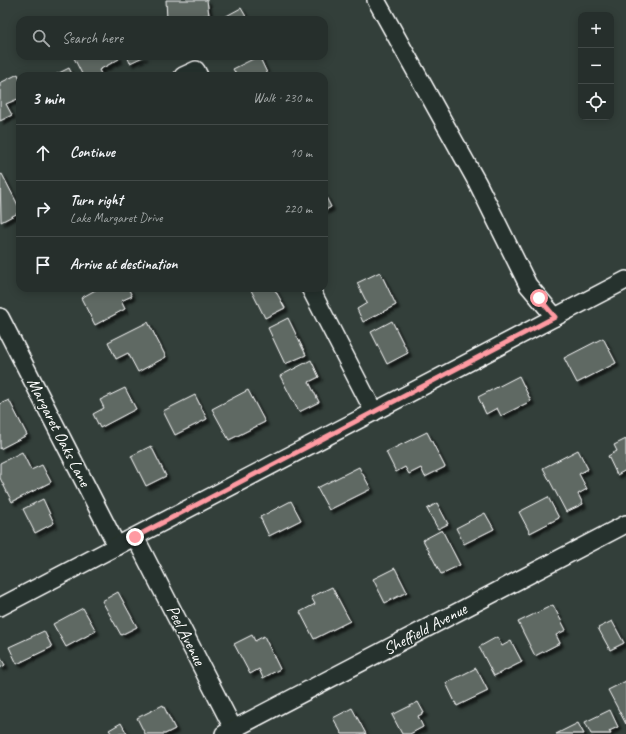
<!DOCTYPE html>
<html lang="en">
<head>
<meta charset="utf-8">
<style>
	:root { --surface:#262f2c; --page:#323b38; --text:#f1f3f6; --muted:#a4a9a9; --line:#424a48 }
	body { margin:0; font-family:Caveat,sans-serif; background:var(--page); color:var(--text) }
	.controls { position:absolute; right:12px; top:12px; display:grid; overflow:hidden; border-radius:8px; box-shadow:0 2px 10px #0003 }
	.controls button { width:36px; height:36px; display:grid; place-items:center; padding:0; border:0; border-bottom:1px solid var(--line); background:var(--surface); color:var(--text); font:20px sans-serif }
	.stop { position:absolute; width:12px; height:12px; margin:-9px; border:3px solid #ff9aa2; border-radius:50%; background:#fff }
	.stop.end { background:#ff9aa2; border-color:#fff; box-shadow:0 1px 4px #0008 }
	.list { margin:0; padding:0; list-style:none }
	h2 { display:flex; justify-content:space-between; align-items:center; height:52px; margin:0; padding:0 16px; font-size:17px }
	h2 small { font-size:13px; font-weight:400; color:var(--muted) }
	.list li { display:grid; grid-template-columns:26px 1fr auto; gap:12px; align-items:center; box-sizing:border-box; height:56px; padding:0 16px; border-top:1px solid var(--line) }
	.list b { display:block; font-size:15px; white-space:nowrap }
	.list p { margin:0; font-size:13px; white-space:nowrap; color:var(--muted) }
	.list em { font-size:13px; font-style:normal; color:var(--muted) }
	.icon { flex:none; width:22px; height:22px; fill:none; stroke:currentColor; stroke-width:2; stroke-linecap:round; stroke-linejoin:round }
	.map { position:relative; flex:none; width:626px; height:734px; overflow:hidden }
	.search { position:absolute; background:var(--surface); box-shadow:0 2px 10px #0003; left:16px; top:16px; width:312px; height:44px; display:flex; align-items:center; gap:10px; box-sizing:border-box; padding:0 14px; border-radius:12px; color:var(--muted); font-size:15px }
	.panel { position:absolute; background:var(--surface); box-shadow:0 2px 10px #0003; left:16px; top:72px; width:312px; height:220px; border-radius:12px }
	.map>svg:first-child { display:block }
</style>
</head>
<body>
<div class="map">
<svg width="626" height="734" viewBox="0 0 626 734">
	<defs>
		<filter id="shadow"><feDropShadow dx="3.5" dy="3.5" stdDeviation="1" flood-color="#0009"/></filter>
	</defs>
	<rect width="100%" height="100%" fill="#333f3a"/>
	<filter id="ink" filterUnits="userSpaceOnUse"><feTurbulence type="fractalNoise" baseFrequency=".025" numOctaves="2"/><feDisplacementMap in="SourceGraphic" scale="8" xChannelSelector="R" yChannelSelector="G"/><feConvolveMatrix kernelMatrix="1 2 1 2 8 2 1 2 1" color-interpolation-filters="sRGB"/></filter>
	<g filter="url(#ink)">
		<g fill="#5f6964" stroke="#fff" filter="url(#shadow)">
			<polygon points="166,0 207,0 209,15 184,17 184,20 167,20"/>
			<polygon points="241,8 248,20 219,20"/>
			<polygon points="73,56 118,56 119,59 99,70 102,76 83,76"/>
			<polygon points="127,56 145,56 130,63"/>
			<polygon points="259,56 268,75 237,76 233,69"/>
			<polygon points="69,68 73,76 53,76"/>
			<polygon points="18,74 20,79 20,98 6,104 12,115 0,121 0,83"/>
			<polygon points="2,174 20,209 20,212 1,222 0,175"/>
			<polygon points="324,193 331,207 324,211"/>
			<polygon points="380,272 396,305 363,322 357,309 367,303 357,283"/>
			<polygon points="99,288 128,288 132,296 121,301 125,309 95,325 81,298"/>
			<polygon points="250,288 274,288 285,308 265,318"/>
			<polygon points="288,318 306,355 285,364 268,328"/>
			<polygon points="392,321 408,353 387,364 371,332"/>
			<polygon points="148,322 166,357 138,372 128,353 116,359 108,342"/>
			<polygon points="603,338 616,363 577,383 564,358"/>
			<polygon points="311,360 319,377 309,382 319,402 299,412 280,376"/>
			<polygon points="519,376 531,401 501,416 497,408 486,414 478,397"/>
			<polygon points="125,388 136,409 100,428 93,414 104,408 100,400"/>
			<polygon points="248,390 265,422 229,440 212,409"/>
			<polygon points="195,395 207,419 175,435 163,411"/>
			<polygon points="9,400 27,435 0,449 0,404"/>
			<polygon points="427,432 445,467 425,477 421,468 409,474 405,467 396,472 386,452"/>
			<polygon points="626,439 626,470 617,475 608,456 617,451 614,445"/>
			<polygon points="151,446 166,476 146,486 131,456"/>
			<polygon points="578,450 588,469 579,474 587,489 578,494 583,504 566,512 543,468"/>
			<polygon points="22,452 31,470 42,465 51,482 12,502 0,478 0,463"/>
			<polygon points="359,467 371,489 329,510 317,488"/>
			<polygon points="548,497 559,518 530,533 519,512"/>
			<polygon points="43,499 54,523 35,533 23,509"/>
			<polygon points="291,501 301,520 269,536 260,517"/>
			<polygon points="437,503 448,524 438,529 427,509"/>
			<polygon points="485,513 494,529 464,544 456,528"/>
			<polygon points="442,530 460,565 441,574 423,540"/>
			<polygon points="395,568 407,592 385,603 373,579"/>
			<polygon points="332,587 350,621 314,639 300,612 315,604 311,597"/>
			<polygon points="118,592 137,627 121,635 102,601"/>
			<polygon points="553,605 566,630 556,635 560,643 535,656 518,622"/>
			<polygon points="83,608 96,631 66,647 53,624"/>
			<polygon points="612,621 624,643 610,650 598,628"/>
			<polygon points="44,631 52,647 17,664 9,647"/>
			<polygon points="252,635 255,641 264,636 280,669 263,678 259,669 250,674 234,644"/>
			<polygon points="497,637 502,646 511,641 522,662 494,676 479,647"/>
			<polygon points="0,657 5,665 0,668"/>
			<polygon points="476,668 488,691 457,706 446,683"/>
			<polygon points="626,681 626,724 608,690"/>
			<polygon points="418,702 424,713 418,716 423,727 410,734 402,734 392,715"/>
			<polygon points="163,705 175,729 165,734 145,734 137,718"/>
			<polygon points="352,708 366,734 342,734 333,718"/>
			<polygon points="610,710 618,727 609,731 611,734 591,734 585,722"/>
			<polygon points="121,723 127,734 112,734 109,730"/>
			<polygon points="578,723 584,734 556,734"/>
		</g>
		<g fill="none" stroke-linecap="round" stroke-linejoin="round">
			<g stroke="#fff" stroke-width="20">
				<g id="minor">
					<polyline points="376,0 477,182 528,285 555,317"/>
					<polyline points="183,76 196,70 199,76"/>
					<polyline points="310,288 374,412"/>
					<polyline points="0,317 117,546"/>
					<polyline points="135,537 236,734"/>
					<polyline points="0,607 626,280"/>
					<polyline points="224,734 626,524"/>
				</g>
			</g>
			<use href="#minor" stroke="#26332d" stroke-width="17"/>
		</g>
	</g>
	<g fill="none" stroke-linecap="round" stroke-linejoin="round" filter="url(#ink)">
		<polyline stroke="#ff9aa2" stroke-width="5" points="135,537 555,317 539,298"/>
	</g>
	<g text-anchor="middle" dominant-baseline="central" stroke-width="3" stroke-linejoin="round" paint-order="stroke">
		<g font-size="17" fill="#fff" stroke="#26332d">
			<text transform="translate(59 432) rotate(63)">Margaret Oaks Lane</text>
			<text transform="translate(425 629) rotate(-28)">Sheffield Avenue</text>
			<text transform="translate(186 635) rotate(63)">Peel Avenue</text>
		</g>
	</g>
</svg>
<div class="controls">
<button>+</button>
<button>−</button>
<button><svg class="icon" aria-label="locate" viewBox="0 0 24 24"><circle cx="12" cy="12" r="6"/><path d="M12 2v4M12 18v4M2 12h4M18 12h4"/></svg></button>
</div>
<div class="stop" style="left:539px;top:298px"></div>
<div class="stop end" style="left:135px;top:537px"></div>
<div class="search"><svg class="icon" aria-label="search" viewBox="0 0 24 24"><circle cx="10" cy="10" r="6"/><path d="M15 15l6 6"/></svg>Search here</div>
<section class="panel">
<h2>3 min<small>Walk · 230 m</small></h2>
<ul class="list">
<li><svg class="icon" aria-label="ahead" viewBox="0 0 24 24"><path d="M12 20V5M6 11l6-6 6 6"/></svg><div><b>Continue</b></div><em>10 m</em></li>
<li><svg class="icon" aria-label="right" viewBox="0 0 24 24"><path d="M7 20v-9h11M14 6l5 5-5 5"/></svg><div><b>Turn right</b><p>Lake Margaret Drive</p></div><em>220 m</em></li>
<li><svg class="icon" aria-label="arrive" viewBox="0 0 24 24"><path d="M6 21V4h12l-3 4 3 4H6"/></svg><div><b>Arrive at destination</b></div></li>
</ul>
</section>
</div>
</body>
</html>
